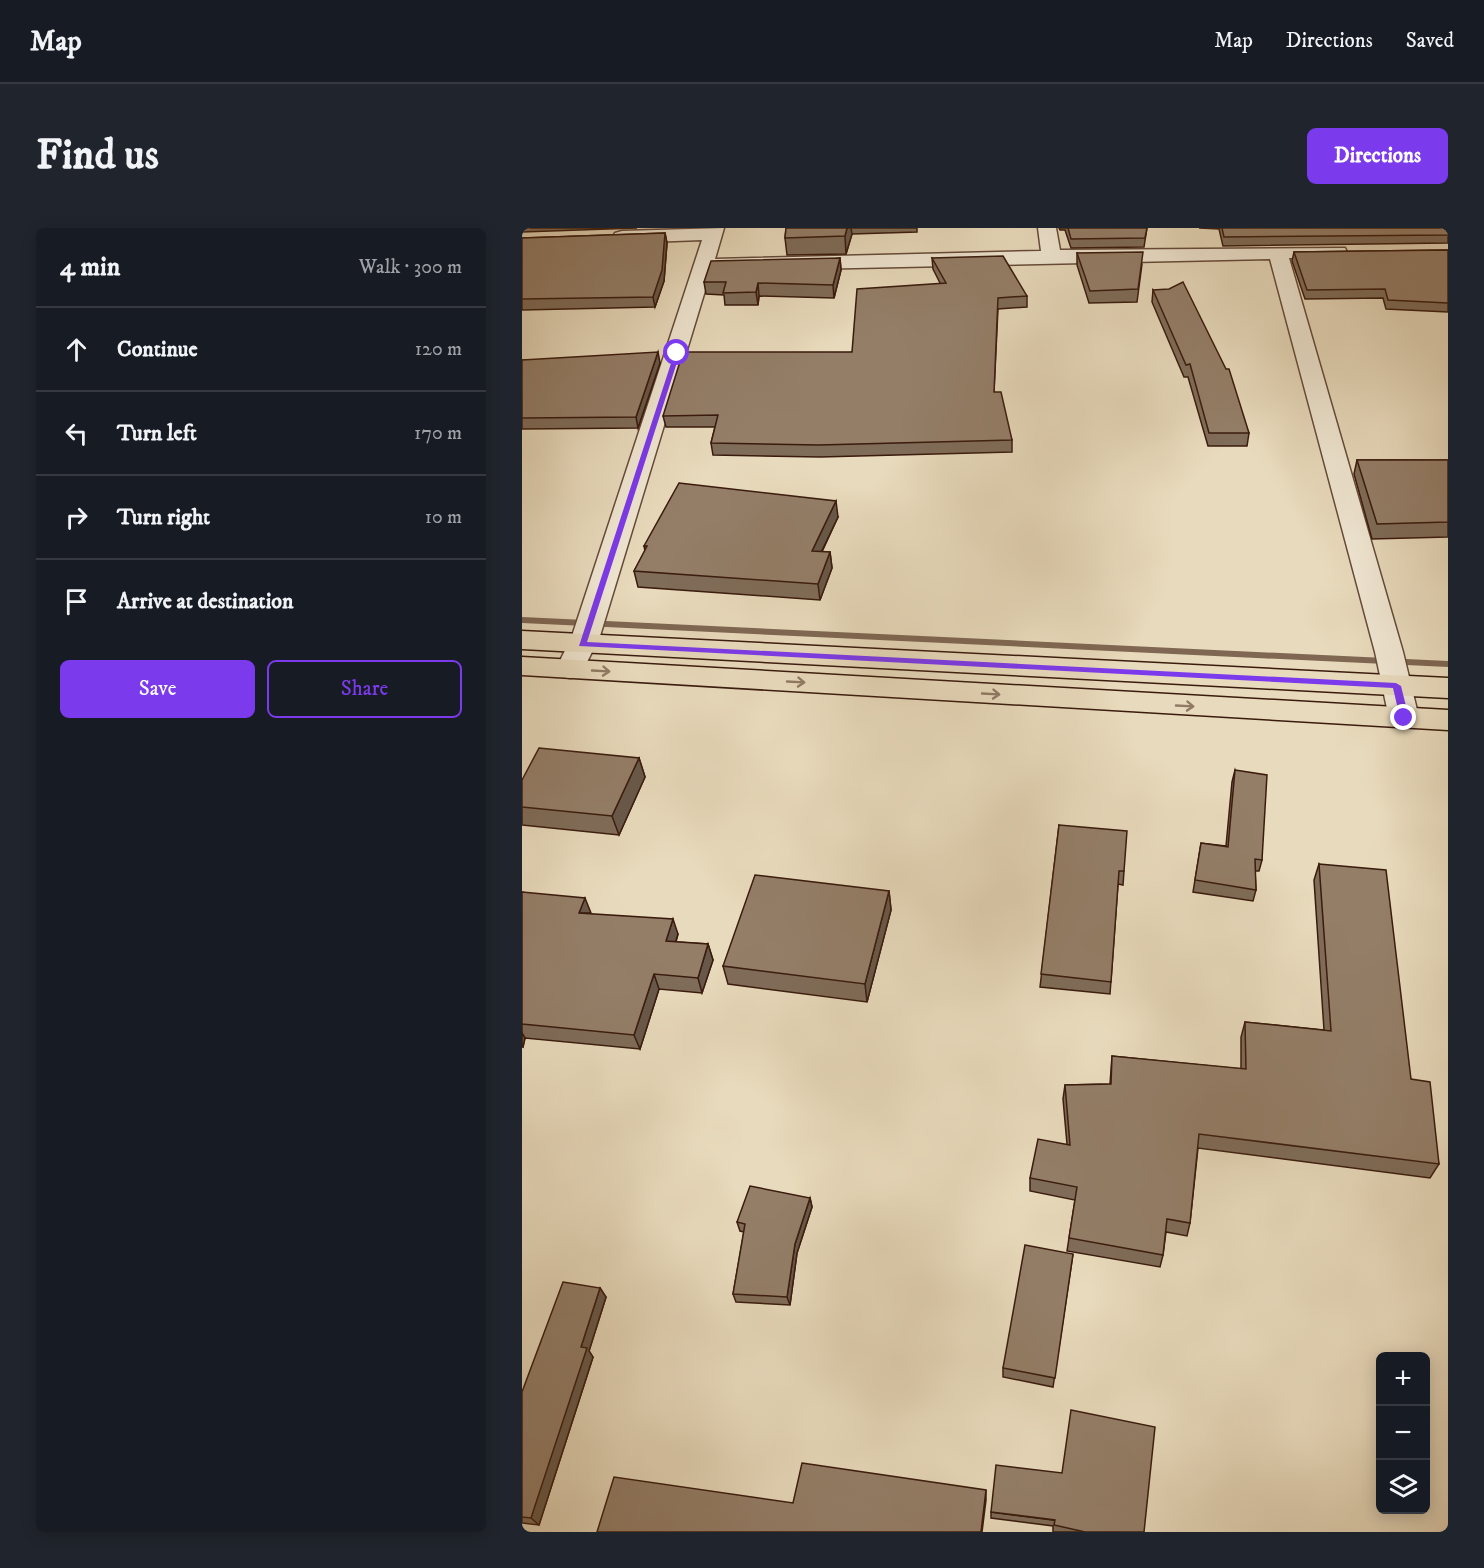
<!DOCTYPE html>
<html lang="en">
<head>
<meta charset="utf-8">
<style>
	:root { --surface:#171b24; --page:#20242c; --text:#f1f3f6; --muted:#9ea1a6; --line:#363941; --accent:#7c3aed }
	body { margin:0; font-family:"IM FELL DW Pica",serif; background:var(--page); color:var(--text) }
	.controls { position:absolute; right:18px; bottom:18px; display:grid; overflow:hidden; border-radius:9px; box-shadow:0 3px 15px #0003 }
	.controls button { width:54px; height:54px; display:grid; place-items:center; padding:0; border:0; border-bottom:2px solid var(--line); background:var(--surface); color:var(--text); font:30px sans-serif }
	.stop { position:absolute; width:18px; height:18px; margin:-14px; border:4px solid #7c3aed; border-radius:50%; background:#fff }
	.stop.end { background:#7c3aed; border-color:#fff; box-shadow:0 2px 6px #0008 }
	.list { margin:0; padding:0; list-style:none }
	h2 { display:flex; justify-content:space-between; align-items:center; height:78px; margin:0; padding:0 24px; font-size:26px }
	h2 small { font-size:20px; font-weight:400; color:var(--muted) }
	.list li { display:grid; grid-template-columns:39px 1fr auto; gap:18px; align-items:center; box-sizing:border-box; height:84px; padding:0 24px; border-top:2px solid var(--line) }
	.list b { display:block; font-size:22px; white-space:nowrap }
	.list em { font-size:20px; font-style:normal; color:var(--muted) }
	.actions { display:flex; gap:12px; padding:18px 24px }
	.actions a { flex:1; padding:14px 0; border:2px solid var(--accent); border-radius:9px; text-align:center; font-size:21px; color:var(--accent) }
	.actions .main { background:var(--accent); color:#fff }
	.icon { flex:none; width:33px; height:33px; fill:none; stroke:currentColor; stroke-width:2; stroke-linecap:round; stroke-linejoin:round }
	.map { position:relative; flex:none; width:926px; height:1304px; overflow:hidden; border-radius:9px }
	header { display:flex; align-items:center; gap:36px; box-sizing:border-box; height:84px; padding:0 30px; background:var(--surface); border-bottom:2px solid var(--line) }
	header strong { font-size:28px }
	nav { display:flex; gap:33px; margin-inline-start:auto; font-size:21px }
	.intro { display:flex; align-items:center; justify-content:space-between; box-sizing:border-box; height:144px; padding:0 36px }
	h1 { margin:0; font-size:42px }
	.button { padding:15px 27px; border-radius:9px; background:var(--accent); color:#fff; font-size:21px; font-weight:700 }
	main { display:flex; gap:36px; padding:0 36px }
	aside { flex:1; background:var(--surface); border-radius:9px; box-shadow:0 3px 15px #0003 }
	.map>svg:first-child { display:block }
</style>
</head>
<body>
<header>
<strong>Map</strong>
<nav><a>Map</a><a>Directions</a><a>Saved</a></nav>
</header>
<div class="intro"><h1>Find us</h1><a class="button">Directions</a></div>
<main>
<aside>
<h2>4 min<small>Walk · 300 m</small></h2>
<ul class="list">
<li><svg class="icon" aria-label="ahead" viewBox="0 0 24 24"><path d="M12 20V5M6 11l6-6 6 6"/></svg><div><b>Continue</b></div><em>120 m</em></li>
<li><svg class="icon" aria-label="left" viewBox="0 0 24 24"><path d="M17 20v-9H6M10 6l-5 5 5 5"/></svg><div><b>Turn left</b></div><em>170 m</em></li>
<li><svg class="icon" aria-label="right" viewBox="0 0 24 24"><path d="M7 20v-9h11M14 6l5 5-5 5"/></svg><div><b>Turn right</b></div><em>10 m</em></li>
<li><svg class="icon" aria-label="arrive" viewBox="0 0 24 24"><path d="M6 21V4h12l-3 4 3 4H6"/></svg><div><b>Arrive at destination</b></div></li>
</ul>
<div class="actions"><a class="main">Save</a><a>Share</a></div>
</aside>
<div class="map">
<svg width="926" height="1304" viewBox="0 0 926 1304">
	<rect width="100%" height="100%" fill="#e8dabc"/>
	<filter id="stains"><feTurbulence type="fractalNoise" baseFrequency=".00333" numOctaves="4"/><feColorMatrix values="0 0 0 0 .2 0 0 0 0 .09 0 0 0 0 .02 0 0 0 .5 -.17"/></filter>
	<radialGradient id="worn" r=".72"><stop offset=".6" stop-color="#630" stop-opacity="0"/><stop offset="1" stop-color="#630" stop-opacity=".3"/></radialGradient>
	<g fill="none" stroke-linecap="round" stroke-linejoin="round">
		<polygon fill="#7f6753" fill-rule="evenodd" points="0,389 926,433 926,439 0,395"/>
		<g stroke="#664b3a" stroke-width="3">
			<polygon id="minor" points="202,0 193,31 519,23 516,0 534,0 538,22 823,20 825,24 823,28 816,30 767,30 881,424 897,490 892,497 882,500 872,497 867,490 853,424 748,31 189,43 78,408 58,448 48,450 38,448 34,441 50,408 180,12 100,15 93,13 91,9 93,5 100,3"/>
		</g>
		<g stroke="#3a1b0e" stroke-width="3">
			<g id="primary">
				<polygon points="0,403 926,450 926,470 0,421"/>
				<polygon points="0,429 926,482 926,502 0,447"/>
			</g>
		</g>
		<use href="#minor" fill="#f0e7d3" fill-rule="evenodd"/>
		<use href="#primary" fill="#e8dabc" fill-rule="evenodd"/>
	</g>
	<g fill="#7f6c59" stroke="#3a1b0e" stroke-width="1.5">
		<polygon points="0,0 115,0 0,4"/>
		<polygon points="264,0 395,0 395,4 330,6 324,26 265,27 263,10"/>
		<polygon points="537,0 625,0 622,19 549,20 543,2 538,2"/>
		<polygon points="677,0 926,0 926,15 701,18 697,1"/>
		<polygon points="143,5 145,15 142,53 133,79 0,82 0,10"/>
		<polygon points="926,22 926,84 864,81 861,70 783,71 770,33 772,24"/>
		<polygon points="555,25 620,36 615,74 567,75 555,37"/>
		<polygon points="318,30 319,42 312,70 237,68 236,77 203,77 202,67 184,66 182,54"/>
		<polygon points="410,30 505,68 505,79 476,81 472,164 490,212 490,224 298,229 191,227 189,215 193,199 144,199 141,188 330,124 418,55 411,41"/>
		<polygon points="631,62 727,205 725,218 686,218 666,149 662,149 630,74"/>
		<polygon points="0,132 138,135 116,200 0,201"/>
		<polygon points="835,232 926,232 926,309 850,311 832,246"/>
		<polygon points="316,289 300,324 308,324 310,340 298,372 116,359 112,343 123,323 122,318"/>
		<polygon points="117,530 123,549 97,607 0,597 0,552"/>
		<polygon points="713,542 740,632 737,643 733,643 734,662 731,673 671,664 679,615 704,618 710,554"/>
		<polygon points="537,597 602,643 601,657 596,656 588,766 518,759"/>
		<polygon points="797,636 889,851 917,936 908,950 676,920 668,995 665,1008 644,1004 641,1027 638,1039 545,1023 553,972 508,963 508,950 545,916 541,871 543,857 588,856 590,828 719,841 719,809 723,794 802,802 792,652"/>
		<polygon points="367,663 369,682 345,774 206,756 201,738"/>
		<polygon points="0,664 69,686 156,706 154,714 186,716 191,732 180,765 137,761 118,821 3,810 1,819 0,819"/>
		<polygon points="288,970 290,979 275,1025 268,1077 214,1074 211,1066 222,1004 218,1003 215,994"/>
		<polygon points="551,1026 531,1159 481,1149 481,1140"/>
		<polygon points="78,1060 84,1069 67,1123 71,1129 17,1297 0,1295 0,1164"/>
		<polygon points="469,1284 622,1304 531,1304 531,1298 469,1290"/>
	</g>
	<g fill="#685849" stroke="#3a1b0e" stroke-width="1.5">
		<polygon points="325,0 329,0 330,6 324,26 323,8"/>
		<polygon points="143,5 145,15 142,53 133,79 131,69"/>
		<polygon points="318,30 319,42 312,70 311,57"/>
		<polygon points="236,55 237,68 236,77 234,64"/>
		<polygon points="136,124 138,135 116,200 114,189"/>
		<polygon points="314,273 316,289 292,339 290,323"/>
		<polygon points="308,324 310,340 298,372 296,356"/>
		<polygon points="117,530 123,549 97,607 90,588"/>
		<polygon points="367,663 369,682 345,774 343,756"/>
		<polygon points="63,670 69,685 57,685"/>
		<polygon points="151,691 156,706 149,728 144,713"/>
		<polygon points="186,716 191,732 180,765 176,750"/>
		<polygon points="132,746 137,761 118,821 112,807"/>
		<polygon points="0,805 3,810 1,819 0,818"/>
		<polygon points="288,970 290,979 275,1025 268,1077 265,1069 273,1016"/>
		<polygon points="78,1060 84,1069 67,1123 71,1129 17,1297 9,1290 59,1119"/>
		<polygon points="464,1262 464,1272 460,1304 459,1304"/>
	</g>
	<g fill="#947e68" stroke="#3a1b0e" stroke-width="1.5">
		<polygon points="264,0 325,0 323,8 263,10"/>
		<polygon points="546,0 625,0 623,10 549,11"/>
		<polygon points="700,0 926,0 926,7 702,9"/>
		<polygon points="143,5 140,42 131,69 0,71 0,10"/>
		<polygon points="926,22 926,75 866,72 863,61 785,62 772,24"/>
		<polygon points="621,24 616,61 568,63 555,25"/>
		<polygon points="481,28 505,68 476,70 472,164 479,164 490,212 297,217 189,215 196,187 141,188 161,124 330,124 335,61 424,55 410,30"/>
		<polygon points="318,30 311,57 236,55 234,64 201,65 204,54 182,54 189,33"/>
		<polygon points="661,54 704,141 707,141 727,205 687,205 668,136 664,137 631,62 647,61"/>
		<polygon points="136,124 114,189 0,190 0,132"/>
		<polygon points="835,232 926,232 926,294 855,296"/>
		<polygon points="157,255 314,273 290,323 308,324 296,356 112,343 125,318 122,318"/>
		<polygon points="17,520 117,530 90,588 0,579 0,552"/>
		<polygon points="713,542 745,547 740,632 733,631 734,662 673,652 679,615 706,619"/>
		<polygon points="537,597 605,603 602,643 597,643 589,754 519,746"/>
		<polygon points="797,636 864,642 889,851 908,854 917,936 677,906 668,995 645,991 641,1027 547,1010 555,959 508,950 516,911 548,917 543,857 589,856 590,828 724,841 723,794 809,803"/>
		<polygon points="233,647 367,663 343,756 201,738"/>
		<polygon points="0,664 63,670 57,685 151,691 144,713 186,716 176,750 132,746 112,807 0,796"/>
		<polygon points="228,958 288,970 273,1016 265,1069 211,1066 223,996 215,994"/>
		<polygon points="503,1017 551,1026 533,1150 481,1140"/>
		<polygon points="41,1054 78,1060 59,1119 65,1120 9,1290 0,1289 0,1164"/>
		<polygon points="549,1182 633,1199 622,1304 563,1304 532,1297 533,1292 469,1284 474,1237 540,1245"/>
		<polygon points="280,1235 464,1262 459,1304 75,1304 92,1249 271,1275"/>
	</g>
	<defs><path id="oneway-shaft" d="M-6 0H5M1.5-3L5.5 0L1.5 3" fill="none" stroke-width="1.6" stroke-linecap="round" stroke-linejoin="round" transform="scale(1.5)"/></defs>
	<g stroke="#917a65">
		<use href="#oneway-shaft" transform="translate(79 443) rotate(3)"/>
		<use href="#oneway-shaft" transform="translate(274 454) rotate(3)"/>
		<use href="#oneway-shaft" transform="translate(469 466) rotate(3)"/>
		<use href="#oneway-shaft" transform="translate(663 478) rotate(3)"/>
	</g>
	<polygon fill="#7c3aed" points="153,123 158,125 65,414 874,455 879,458 887,490 882,493 878,490 871,460 57,418"/>
	<rect width="100%" height="100%" filter="url(#stains)"/>
	<rect width="100%" height="100%" fill="url(#worn)"/>
</svg>
<div class="controls">
<button>+</button>
<button>−</button>
<button><svg class="icon" aria-label="layers" viewBox="0 0 24 24"><path d="M12 4l9 5-9 5-9-5zM3 14l9 5 9-5"/></svg></button>
</div>
<div class="stop" style="left:155px;top:125px"></div>
<div class="stop end" style="left:882px;top:490px"></div>
</div>
</main>
</body>
</html>
